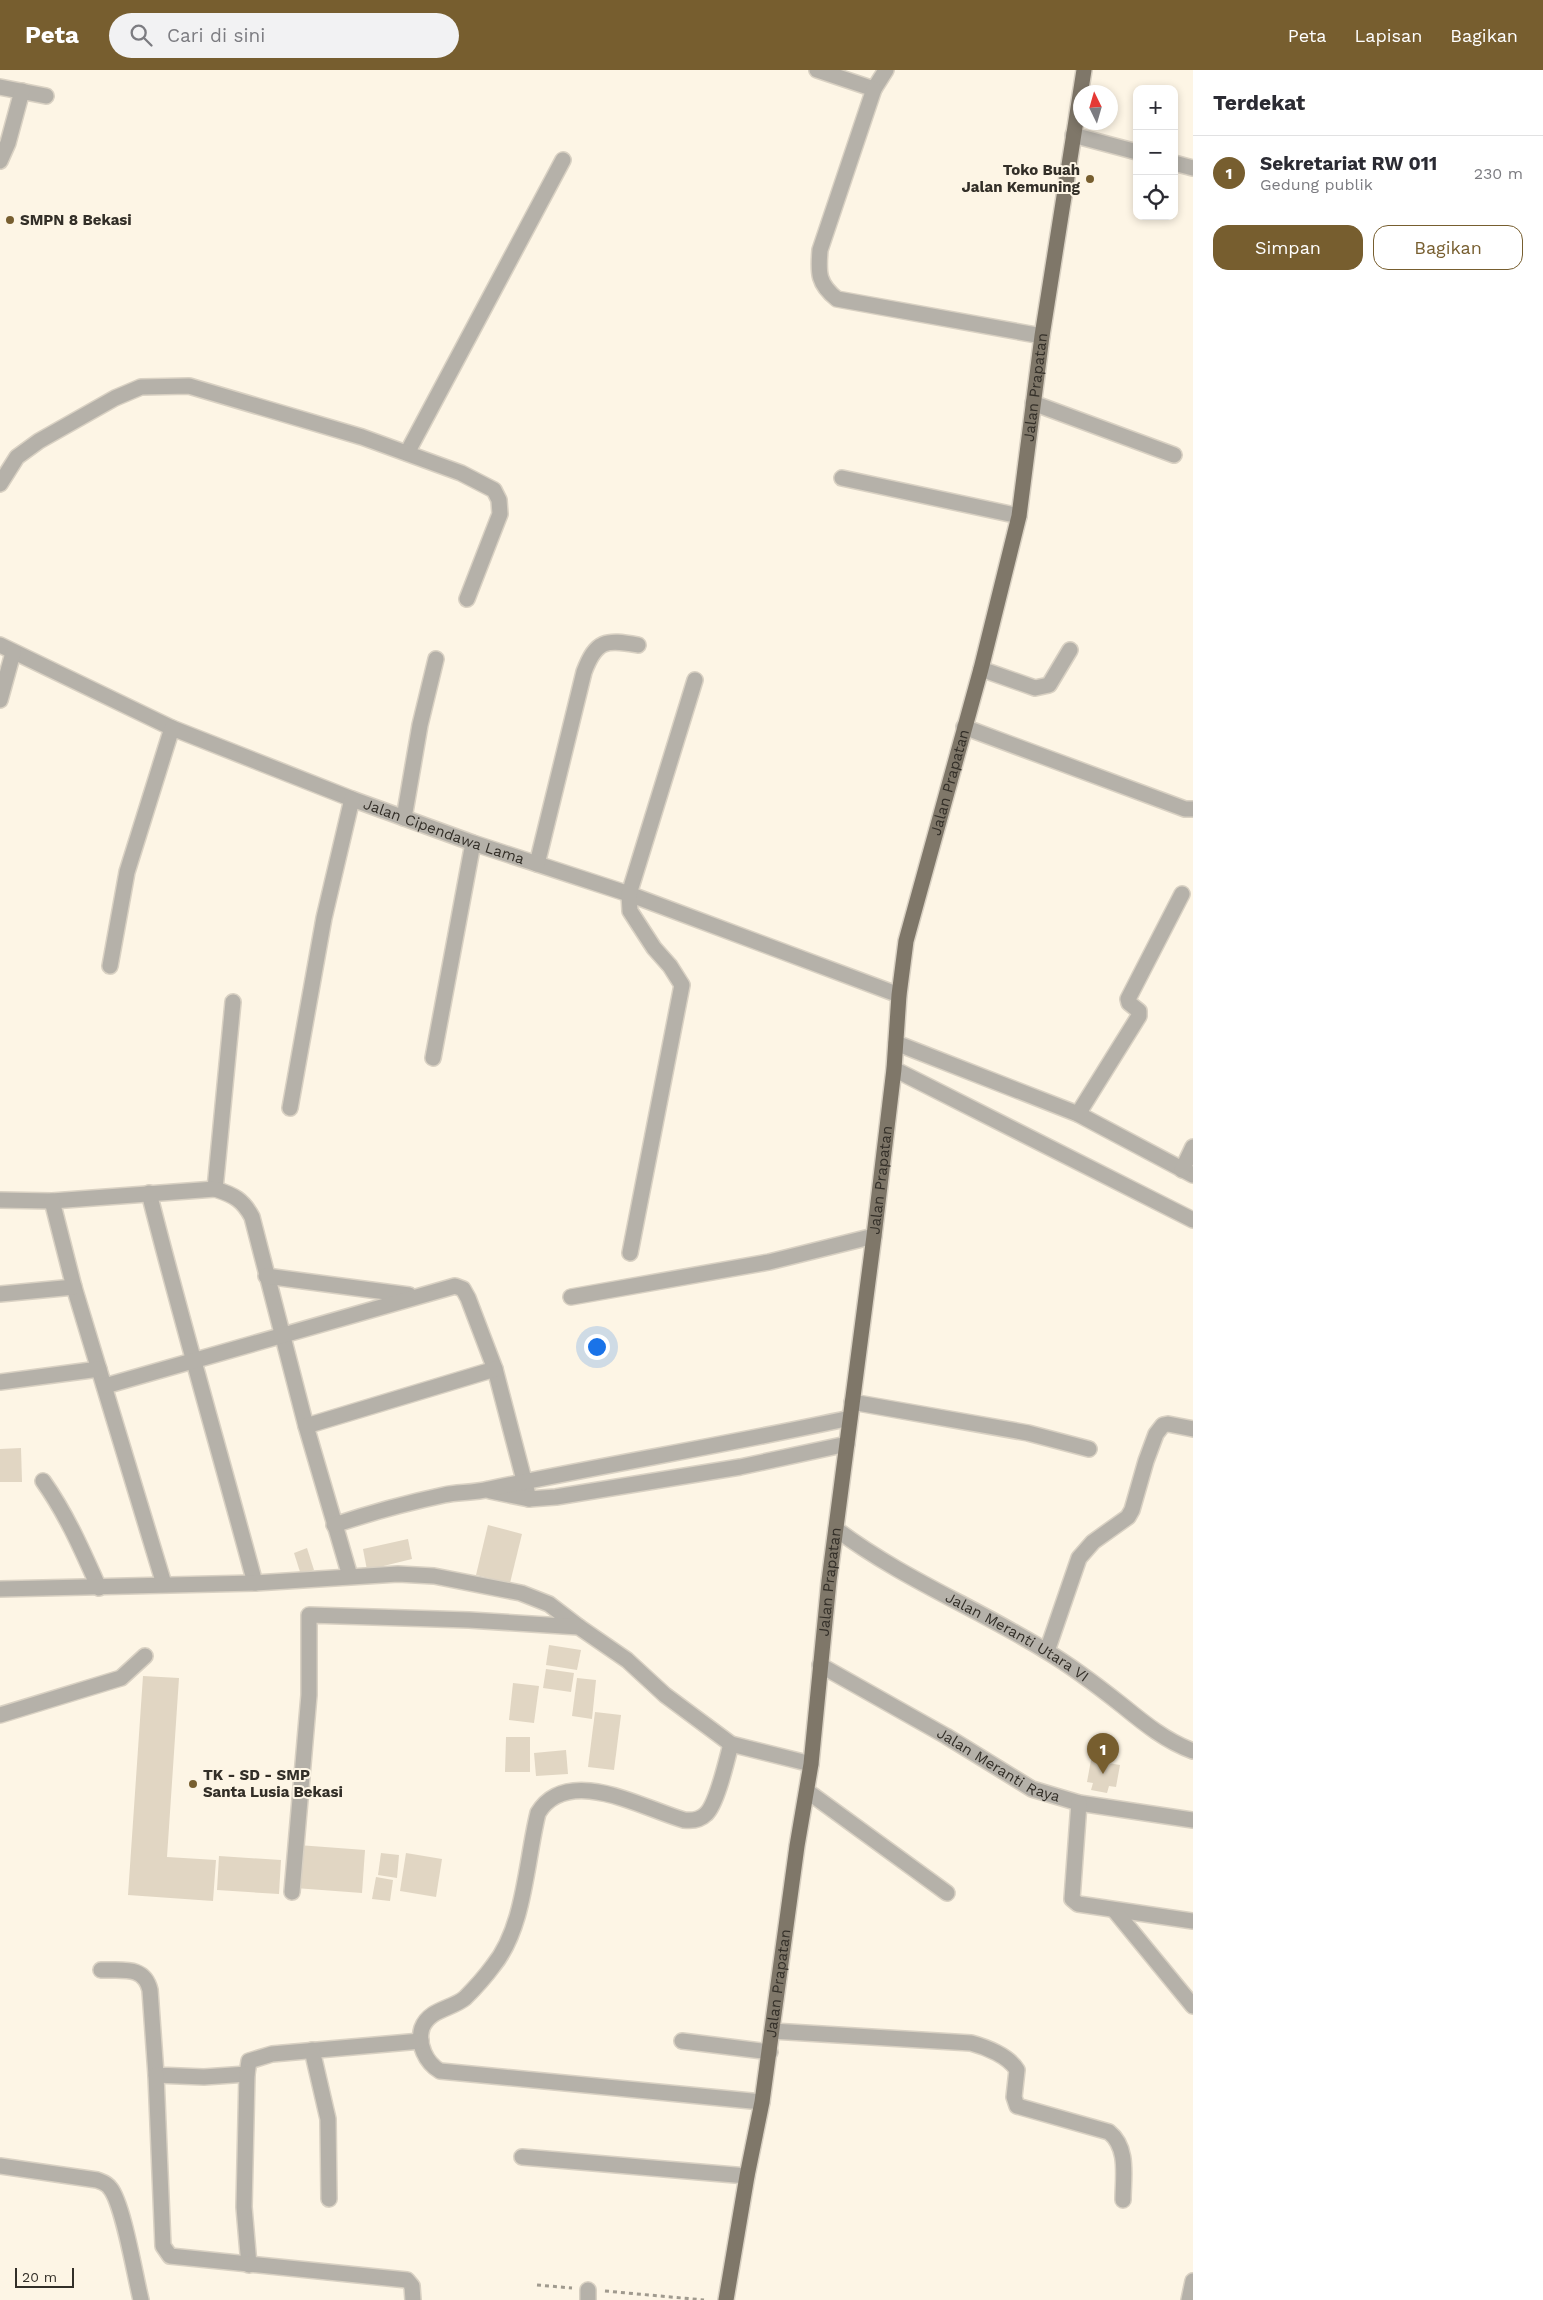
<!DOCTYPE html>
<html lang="id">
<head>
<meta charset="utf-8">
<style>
	:root { --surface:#fff; --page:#f2f2f3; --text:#2b2b33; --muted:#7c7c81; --line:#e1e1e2; --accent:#775e2f }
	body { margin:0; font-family:"Work Sans",sans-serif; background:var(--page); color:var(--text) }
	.controls { position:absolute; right:15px; top:15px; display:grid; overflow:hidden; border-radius:10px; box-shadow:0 2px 8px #0003 }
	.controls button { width:45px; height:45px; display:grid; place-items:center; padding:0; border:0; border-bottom:1px solid var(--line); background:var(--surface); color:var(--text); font:25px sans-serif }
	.compass { position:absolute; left:1073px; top:15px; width:45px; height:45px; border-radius:50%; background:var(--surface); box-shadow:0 2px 8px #0003; rotate:355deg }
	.scale { position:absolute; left:15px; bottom:12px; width:59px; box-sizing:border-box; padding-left:5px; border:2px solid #332f28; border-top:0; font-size:14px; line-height:18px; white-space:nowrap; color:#332f28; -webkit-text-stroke:4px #fdf5e5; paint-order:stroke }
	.you { position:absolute; left:596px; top:1276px; width:18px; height:18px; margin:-12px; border:4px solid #fff; border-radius:50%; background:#1a73e8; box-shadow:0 0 0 8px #1a73e833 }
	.badge { display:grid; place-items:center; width:32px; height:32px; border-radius:50%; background:var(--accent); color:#fff; font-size:16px; font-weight:700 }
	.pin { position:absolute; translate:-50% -41px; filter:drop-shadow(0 1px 2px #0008) }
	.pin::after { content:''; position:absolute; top:26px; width:18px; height:15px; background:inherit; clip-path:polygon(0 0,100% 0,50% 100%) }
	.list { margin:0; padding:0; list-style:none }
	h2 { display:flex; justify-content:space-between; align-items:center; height:65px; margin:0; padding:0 20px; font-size:21px }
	h2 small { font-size:16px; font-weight:400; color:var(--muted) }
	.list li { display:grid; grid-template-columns:32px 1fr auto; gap:15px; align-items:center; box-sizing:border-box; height:75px; padding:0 20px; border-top:1px solid var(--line) }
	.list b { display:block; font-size:19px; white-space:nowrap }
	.list p { margin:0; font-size:16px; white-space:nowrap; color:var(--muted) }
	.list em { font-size:16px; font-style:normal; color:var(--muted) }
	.actions { display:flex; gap:10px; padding:15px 20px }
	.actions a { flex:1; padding:11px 0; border:1px solid var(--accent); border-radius:15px; text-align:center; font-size:18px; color:var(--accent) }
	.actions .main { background:var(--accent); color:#fff }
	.icon { flex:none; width:28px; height:28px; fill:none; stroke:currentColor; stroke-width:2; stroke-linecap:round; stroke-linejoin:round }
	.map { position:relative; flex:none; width:1193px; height:2230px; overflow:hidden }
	header { display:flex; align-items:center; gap:30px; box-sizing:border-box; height:70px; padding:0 25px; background:var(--accent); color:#fff }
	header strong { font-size:24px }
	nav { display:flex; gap:28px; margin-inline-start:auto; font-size:18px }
	.search { width:350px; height:45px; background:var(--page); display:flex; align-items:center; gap:12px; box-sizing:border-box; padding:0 18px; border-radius:28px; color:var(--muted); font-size:19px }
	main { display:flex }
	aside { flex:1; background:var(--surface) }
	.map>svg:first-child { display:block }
</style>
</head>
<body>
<header>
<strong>Peta</strong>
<div class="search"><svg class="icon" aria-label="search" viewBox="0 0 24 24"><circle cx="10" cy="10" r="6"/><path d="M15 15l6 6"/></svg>Cari di sini</div>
<nav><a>Peta</a><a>Lapisan</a><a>Bagikan</a></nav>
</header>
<main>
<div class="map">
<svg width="1193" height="2230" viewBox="0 0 1193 2230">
	<rect width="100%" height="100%" fill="#fdf5e5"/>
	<g fill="#e1d6c3">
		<polygon points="21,1378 22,1412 0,1412 0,1379"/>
		<polygon points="488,1455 522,1464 510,1513 476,1505"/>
		<polygon points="408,1469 412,1489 367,1500 363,1479"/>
		<polygon points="307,1478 314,1500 301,1505 294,1483"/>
		<polygon points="549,1575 581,1580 577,1600 546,1595"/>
		<polygon points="546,1599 574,1603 571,1622 543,1618"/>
		<polygon points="143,1606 179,1608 167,1787 216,1790 213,1831 128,1825"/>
		<polygon points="577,1608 596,1610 592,1649 572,1646"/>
		<polygon points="513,1613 539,1616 534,1653 509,1650"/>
		<polygon points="595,1642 621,1645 614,1700 588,1697"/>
		<polygon points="506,1667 530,1667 530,1702 505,1702"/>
		<polygon points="566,1680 568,1704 536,1706 534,1683"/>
		<polygon points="1091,1690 1120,1695 1116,1717 1109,1716 1107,1723 1091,1720 1093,1713 1087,1712"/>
		<polygon points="298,1775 365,1780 362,1823 295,1818"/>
		<polygon points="381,1783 399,1785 397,1808 378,1805"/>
		<polygon points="406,1783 442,1789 436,1827 400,1821"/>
		<polygon points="219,1786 281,1790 279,1824 217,1820"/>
		<polygon points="376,1807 393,1810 390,1831 372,1829"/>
	</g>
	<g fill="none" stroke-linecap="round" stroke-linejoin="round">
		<g stroke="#d9d1c3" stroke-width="18">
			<g id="minor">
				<polyline points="817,0 874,19 886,0"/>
				<polyline points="0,17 46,26"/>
				<path d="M874,19L820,180C818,203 818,214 837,229L1042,266"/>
				<polyline points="1073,65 1137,82"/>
				<polyline points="0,91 8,73 22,21"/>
				<polyline points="1174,93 1193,98"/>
				<polyline points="1033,333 1174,385"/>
				<polyline points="407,383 563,90"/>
				<polyline points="842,408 1019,446"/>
				<polyline points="0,414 17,387 39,371 115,328 141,317 189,316 362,367 461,403 494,420 499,430 500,444 467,529"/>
				<path id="s1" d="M0,575L172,658L352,729L473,773L629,824L899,925"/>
				<polyline points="981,599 1035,618 1049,615 1070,580"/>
				<polyline points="0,630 13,583"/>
				<polyline points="964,657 1185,739 1193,739"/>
				<polyline points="404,748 420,655 436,589"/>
				<path d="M537,794L584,602C596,570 606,569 638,575"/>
				<polyline points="110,896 127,802 172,658"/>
				<polyline points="896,973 1078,1044 1193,1105"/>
				<polyline points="433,988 473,773"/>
				<polyline points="894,999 1193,1150"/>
				<polyline points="290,1038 324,848 352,729"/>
				<polyline points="1078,1044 1139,946 1139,941 1129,933 1128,929 1182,824"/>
				<polyline points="1182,1100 1193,1077"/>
				<polyline points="215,1119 233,932"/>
				<path d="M149,1123C182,1253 220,1383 255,1513"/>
				<path d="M0,1130L52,1131L215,1119C234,1125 243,1130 252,1147L306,1356L350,1506"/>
				<polyline points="52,1131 74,1217 164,1514"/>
				<polyline points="630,1183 682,915 670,896 654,878 630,841 629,824 695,610"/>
				<polyline points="266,1206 409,1225"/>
				<polyline points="0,1224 74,1217"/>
				<polyline points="571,1227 769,1192 874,1166"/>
				<polyline points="0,1312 99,1299"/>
				<polyline points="105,1316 455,1216 463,1219 468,1228 495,1299 529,1429"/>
				<polyline points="852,1332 1028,1363 1089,1379"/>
				<polyline points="306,1356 495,1299"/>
				<path d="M43,1411C67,1445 82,1480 99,1518"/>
				<polyline points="490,1421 529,1429 556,1427 740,1397 847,1374"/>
				<path d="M334,1455C370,1443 406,1433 444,1425C458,1422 474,1423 489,1419C609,1394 730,1374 850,1348"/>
				<path id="s2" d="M836,1459C901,1508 977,1538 1046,1581C1073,1597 1099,1617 1123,1636C1145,1654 1166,1671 1193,1681"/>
				<polyline points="0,1519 255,1513 398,1504 434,1506 521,1523 549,1534 579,1557"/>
				<polyline points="1047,1581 1079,1488 1093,1472 1128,1447 1132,1440 1146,1391 1156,1364 1163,1355 1168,1354 1193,1359"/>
				<path id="s3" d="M820,1595L946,1666L1032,1719L1079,1733L1193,1750"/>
				<polyline points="0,1645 121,1608 145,1586"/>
				<path d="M731,1674C727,1689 717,1734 706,1744C700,1750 692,1751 684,1750C644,1739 568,1694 538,1743C526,1791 525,1857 493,1896C485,1907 475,1918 465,1928C452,1939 429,1939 422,1958C417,1974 426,1993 440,2001L762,2032"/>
				<polyline points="807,1721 947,1823"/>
				<polyline points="1079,1733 1072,1829 1078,1834 1193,1851"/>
				<polyline points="292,1822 309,1625 309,1545 469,1550 579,1557 627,1590 665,1625 731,1674 811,1694"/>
				<polyline points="1115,1841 1193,1936"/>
				<path d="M101,1900C122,1901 144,1895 150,1920L156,2005L204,2007L247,2004L249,1991L272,1984L421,1971"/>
				<path d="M772,1961L971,1973C986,1977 1009,1986 1017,2000L1014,2027L1017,2036L1109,2062C1129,2078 1123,2107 1123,2130"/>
				<polyline points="682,1971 770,1982"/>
				<polyline points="312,1980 328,2049 329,2129"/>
				<polyline points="247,2004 244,2137 249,2195"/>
				<polyline points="156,2005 163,2176 170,2186 407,2210 412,2216 413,2230"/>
				<polyline points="522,2087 747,2106"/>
				<path d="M0,2096L97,2110C102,2112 107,2113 110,2118C123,2133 135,2206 141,2230"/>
				<polyline points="588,2230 588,2220"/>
				<polyline points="1189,2230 1193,2211"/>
			</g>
		</g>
		<g stroke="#d9d1c3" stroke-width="18">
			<g id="major">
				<path id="s4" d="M726,2230L747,2106L762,2032L797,1776L811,1694L829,1511L874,1166L894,999L899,925L906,871L981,599L1019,446L1042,266L1084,0"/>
			</g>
		</g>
		<g stroke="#a09a8e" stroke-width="3" stroke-dasharray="4 4" stroke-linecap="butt">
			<polyline points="537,2215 572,2218"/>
			<polyline points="605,2221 704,2230"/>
		</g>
		<use href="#minor" stroke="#b5b1a9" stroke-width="15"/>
		<use href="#major" stroke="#7f7769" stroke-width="15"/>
	</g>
	<g fill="#775e2f" stroke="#fdf5e5" stroke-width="2">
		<circle cx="1090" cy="109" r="5"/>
		<circle cx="10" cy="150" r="5"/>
		<circle cx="193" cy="1714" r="5"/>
	</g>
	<g text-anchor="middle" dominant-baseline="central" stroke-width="4" stroke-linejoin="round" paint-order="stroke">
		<g font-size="15" font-weight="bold" fill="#332f28" stroke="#fdf5e5" text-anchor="start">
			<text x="1080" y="100" text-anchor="end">Toko Buah<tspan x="1080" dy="17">Jalan Kemuning</tspan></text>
			<text x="20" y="150">SMPN 8 Bekasi</text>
			<text x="203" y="1705">TK - SD - SMP<tspan x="203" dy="17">Santa Lusia Bekasi</tspan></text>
		</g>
		<g font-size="15" fill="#332f28" stroke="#fdf5e5">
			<text stroke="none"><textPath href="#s4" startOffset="1941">Jalan Prapatan</textPath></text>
			<text stroke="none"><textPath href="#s4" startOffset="1536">Jalan Prapatan</textPath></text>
			<text stroke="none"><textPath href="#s1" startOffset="482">Jalan Cipendawa Lama</textPath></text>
			<text stroke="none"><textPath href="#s4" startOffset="1131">Jalan Prapatan</textPath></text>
			<text stroke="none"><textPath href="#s4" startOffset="726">Jalan Prapatan</textPath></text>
			<text stroke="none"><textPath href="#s2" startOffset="211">Jalan Meranti Utara VI</textPath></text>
			<text stroke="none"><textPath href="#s3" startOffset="205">Jalan Meranti Raya</textPath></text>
			<text stroke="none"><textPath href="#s4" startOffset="321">Jalan Prapatan</textPath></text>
		</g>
	</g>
</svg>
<div class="controls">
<button>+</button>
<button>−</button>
<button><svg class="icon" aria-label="locate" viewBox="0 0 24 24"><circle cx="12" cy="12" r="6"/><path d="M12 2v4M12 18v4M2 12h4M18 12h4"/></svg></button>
</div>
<svg class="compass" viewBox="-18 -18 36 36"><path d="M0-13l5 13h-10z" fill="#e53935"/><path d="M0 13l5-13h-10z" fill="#7c7c81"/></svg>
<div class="scale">20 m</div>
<div class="you"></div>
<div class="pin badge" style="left:1103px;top:1704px">1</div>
</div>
<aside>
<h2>Terdekat<small></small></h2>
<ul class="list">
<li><span class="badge">1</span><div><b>Sekretariat RW 011</b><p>Gedung publik</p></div><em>230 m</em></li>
</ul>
<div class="actions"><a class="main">Simpan</a><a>Bagikan</a></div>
</aside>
</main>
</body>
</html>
